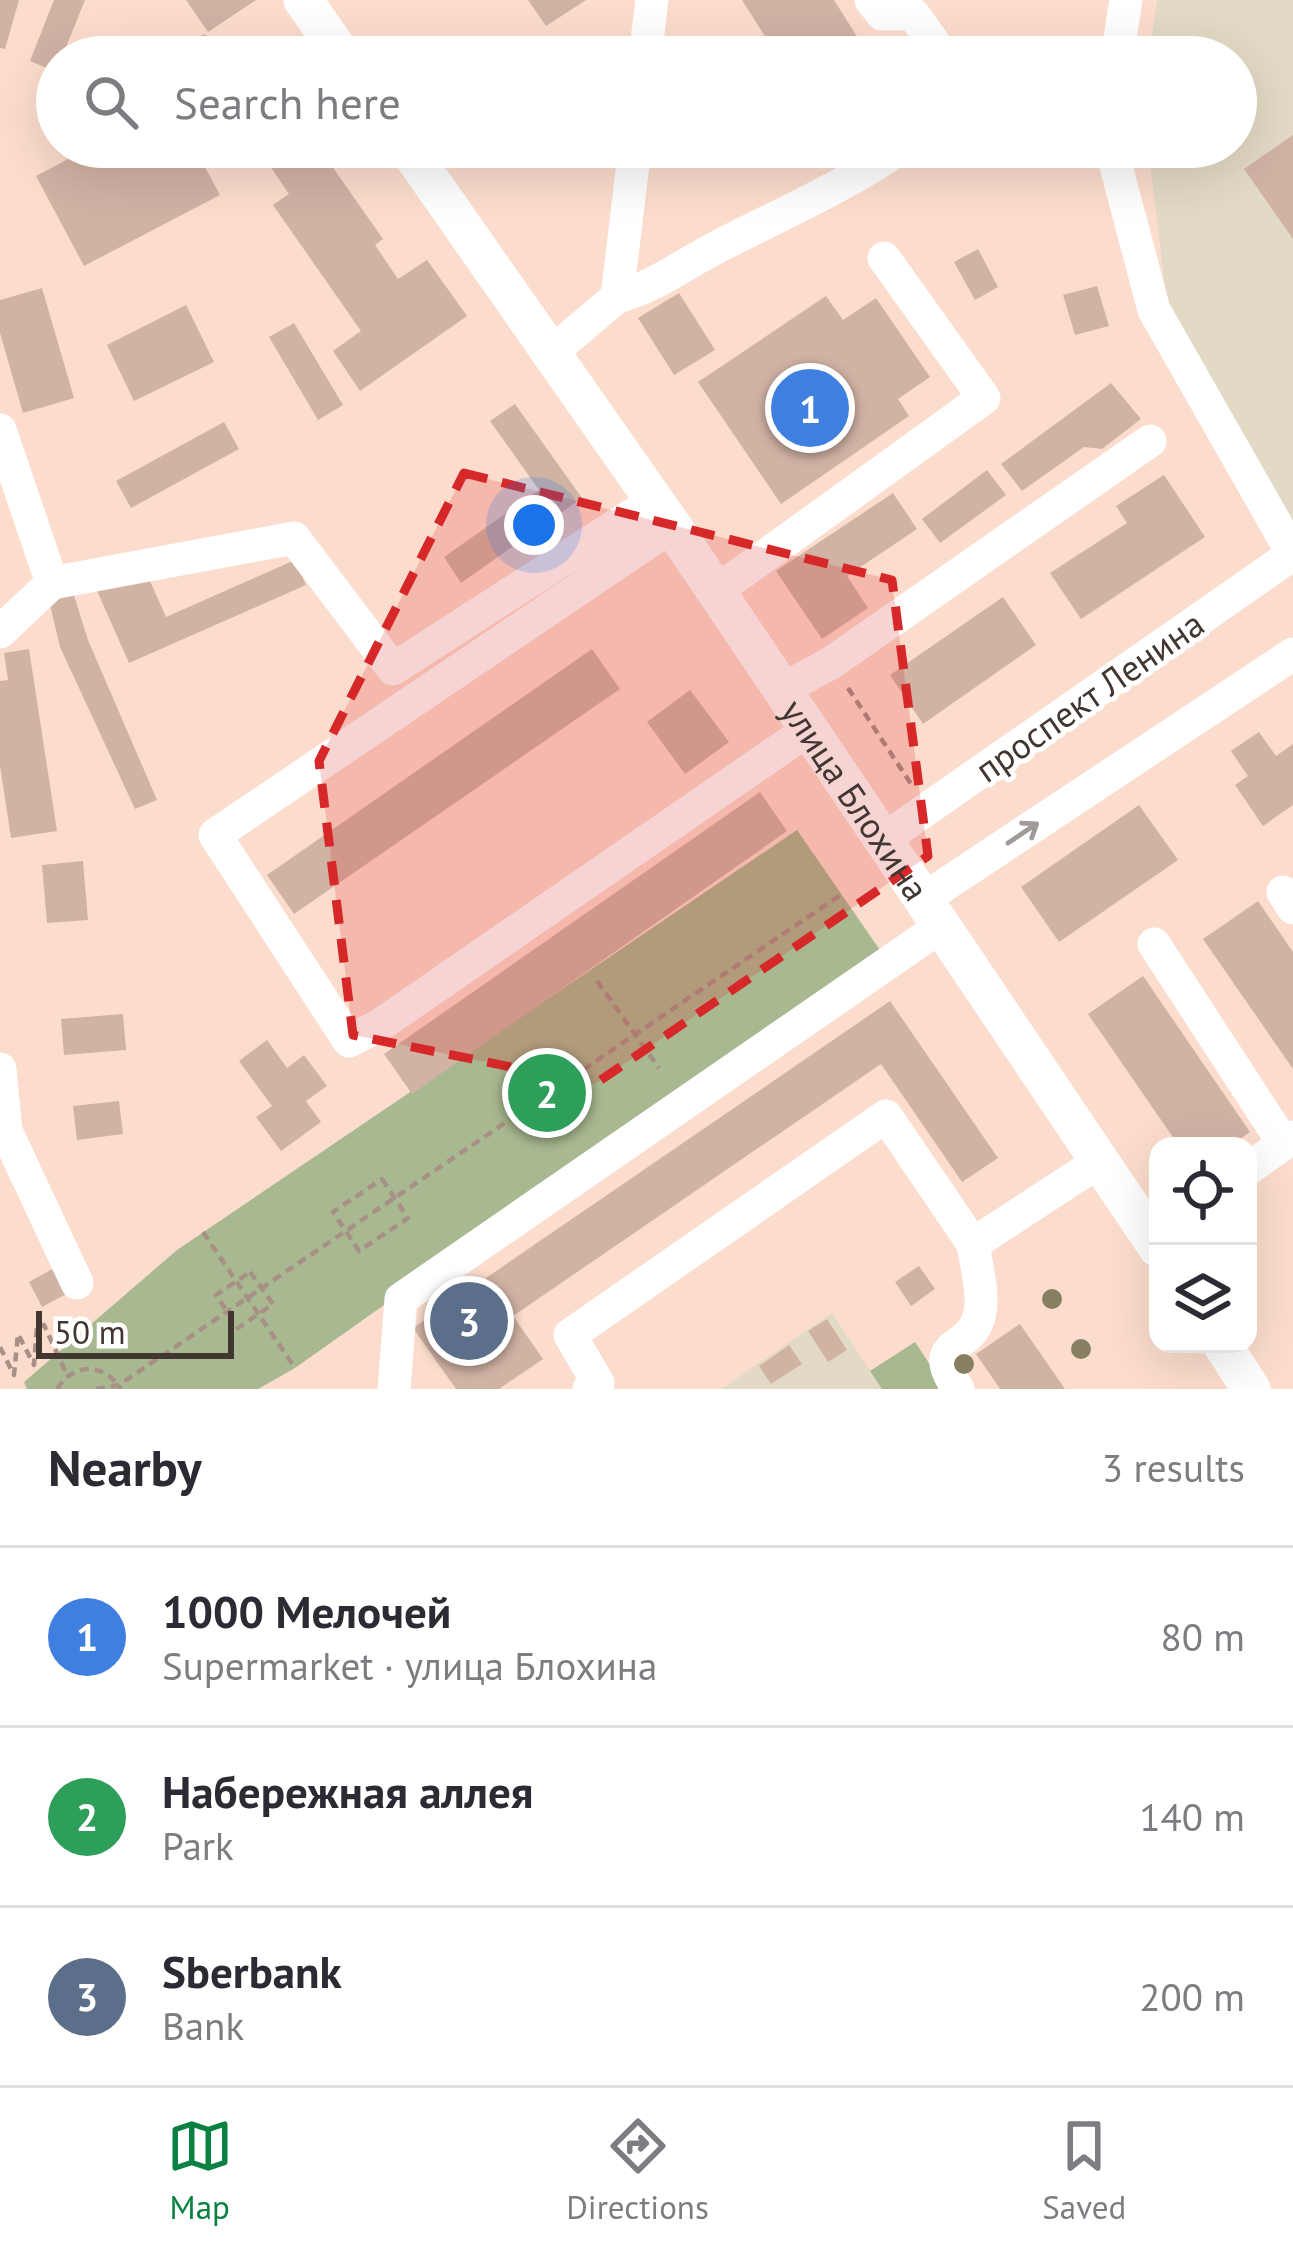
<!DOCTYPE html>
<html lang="en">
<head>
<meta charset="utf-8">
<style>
	:root { --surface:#fff; --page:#f7f7f7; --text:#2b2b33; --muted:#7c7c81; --line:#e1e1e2; --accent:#0b8043 }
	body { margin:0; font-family:"PT Sans",sans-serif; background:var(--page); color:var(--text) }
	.controls { position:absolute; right:36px; bottom:36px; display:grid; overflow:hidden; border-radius:24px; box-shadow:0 12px 48px #0002 }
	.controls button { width:108px; height:108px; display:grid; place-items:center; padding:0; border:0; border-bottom:3px solid var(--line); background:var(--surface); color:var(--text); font:60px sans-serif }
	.scale { position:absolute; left:36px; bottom:30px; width:198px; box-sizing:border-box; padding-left:12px; border:6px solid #423630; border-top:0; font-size:33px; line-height:42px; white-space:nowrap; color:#423630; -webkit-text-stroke:9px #fff; paint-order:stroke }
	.you { position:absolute; left:534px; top:525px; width:42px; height:42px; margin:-30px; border:9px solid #fff; border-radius:50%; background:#1a73e8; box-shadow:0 0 0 18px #1a73e833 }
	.badge { display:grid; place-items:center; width:78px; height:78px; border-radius:50%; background:var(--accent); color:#fff; font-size:39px; font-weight:700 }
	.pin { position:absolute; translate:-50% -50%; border:6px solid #fff; box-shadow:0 3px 12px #0006 }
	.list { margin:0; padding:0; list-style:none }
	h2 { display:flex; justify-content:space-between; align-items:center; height:156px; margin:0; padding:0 48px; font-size:51px }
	h2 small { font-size:39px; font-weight:400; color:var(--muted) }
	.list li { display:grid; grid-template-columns:78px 1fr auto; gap:36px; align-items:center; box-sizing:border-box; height:180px; padding:0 48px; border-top:3px solid var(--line) }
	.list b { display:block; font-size:45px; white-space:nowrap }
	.list p { margin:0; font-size:39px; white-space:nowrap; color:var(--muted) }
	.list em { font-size:39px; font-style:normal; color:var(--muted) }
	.icon { flex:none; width:66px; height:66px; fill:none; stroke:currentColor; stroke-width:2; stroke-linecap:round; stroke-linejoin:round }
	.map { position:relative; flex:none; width:1293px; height:1389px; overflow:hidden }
	.search { position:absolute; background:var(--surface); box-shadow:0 12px 48px #0002; left:36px; right:36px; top:36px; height:132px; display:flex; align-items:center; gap:30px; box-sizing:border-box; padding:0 42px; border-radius:66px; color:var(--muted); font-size:45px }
	.sheet { height:696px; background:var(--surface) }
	nav { display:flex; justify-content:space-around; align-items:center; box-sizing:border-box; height:168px; border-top:3px solid var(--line); background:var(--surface); font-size:33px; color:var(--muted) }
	nav a { display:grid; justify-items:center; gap:6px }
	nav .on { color:var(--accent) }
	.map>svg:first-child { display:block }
</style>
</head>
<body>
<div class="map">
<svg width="1293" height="1389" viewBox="0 0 1293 1389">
	<rect width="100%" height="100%" fill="#fcddcd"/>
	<g fill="#e3dac5">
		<polygon points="1157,0 1293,0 1293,529 1167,303 1148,147 1236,147 1236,57 1149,57"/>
		<polygon points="832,1313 882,1389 721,1389"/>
	</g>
	<g fill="#a8b890">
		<polygon points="797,830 882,953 295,1368 258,1389 27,1389 24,1382 177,1250"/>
		<polygon points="915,1342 946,1389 882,1389 870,1371"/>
	</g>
	<g fill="#d1b3a4">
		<polygon points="0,0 19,0 5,49 0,48"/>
		<polygon points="54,0 85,0 62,57 57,57 57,72 30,61"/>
		<polygon points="186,0 256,0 208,32"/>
		<polygon points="528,0 586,0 546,26"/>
		<polygon points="742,0 834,0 870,57 778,57"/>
		<polygon points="205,34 217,57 161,57"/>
		<polygon points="1293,135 1293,239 1244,169"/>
		<polygon points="91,147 194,147 220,195 84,266 36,176"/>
		<polygon points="257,147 311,147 317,155 322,152 383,239 375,245 398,279 427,260 467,316 360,391 333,351 361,331 273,205 289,194"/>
		<polygon points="978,249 998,287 975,300 954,262"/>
		<polygon points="1097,286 1109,326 1075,335 1063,295"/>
		<polygon points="42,288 74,398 23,413 0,333 0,300"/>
		<polygon points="679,293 715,350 674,375 638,318"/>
		<polygon points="826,296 843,320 876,298 930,377 898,399 909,416 781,504 698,382"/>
		<polygon points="186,305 214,362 134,401 107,345"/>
		<polygon points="294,323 343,405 318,420 269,337"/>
		<polygon points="1111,383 1141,419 1102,449 1084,447 1022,491 1001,464"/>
		<polygon points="515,404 582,498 461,583 444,557 539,490 490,421"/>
		<polygon points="224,422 239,449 131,508 116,481"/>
		<polygon points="987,470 1006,495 940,543 922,519"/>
		<polygon points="1164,475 1205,537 1081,619 1050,573 1127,523 1116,506"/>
		<polygon points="893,493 917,529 847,576 868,608 822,639 776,571"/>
		<polygon points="295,560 306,585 129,663 94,584 146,572 166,617"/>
		<polygon points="72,589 88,640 157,800 135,809 60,647 48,596"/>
		<polygon points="1003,597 1036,645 923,724 890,675"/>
		<polygon points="29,649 57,831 11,838 0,766 0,681 8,680 4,653"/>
		<polygon points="592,649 620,689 294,914 267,875"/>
		<polygon points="690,690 729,742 685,774 647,722"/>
		<polygon points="1259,732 1276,756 1293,744 1293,805 1263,826 1235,785 1248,776 1231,751"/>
		<polygon points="760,792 787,831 412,1094 384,1054"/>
		<polygon points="1139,805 1178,860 1059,942 1021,887"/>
		<polygon points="83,861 88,920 47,923 42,865"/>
		<polygon points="1258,901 1293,952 1293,1069 1203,939"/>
		<polygon points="1143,976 1250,1132 1230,1146 1179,1146 1088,1014"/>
		<polygon points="890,1001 998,1158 962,1182 881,1064 513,1316 543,1359 499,1389 456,1389 413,1328"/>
		<polygon points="123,1014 126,1050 64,1055 61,1019"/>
		<polygon points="267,1040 287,1068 304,1055 327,1086 306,1101 321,1122 281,1151 256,1117 272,1106 239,1061"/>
		<polygon points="119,1101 123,1134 77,1140 73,1106"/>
		<polygon points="919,1266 935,1289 911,1306 895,1282"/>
		<polygon points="56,1267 70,1292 42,1307 29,1282"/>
		<polygon points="827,1319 847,1350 828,1362 808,1331"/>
		<polygon points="1020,1324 1065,1389 1000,1389 994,1380 976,1354"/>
		<polygon points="789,1345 802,1364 771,1384 759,1366"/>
	</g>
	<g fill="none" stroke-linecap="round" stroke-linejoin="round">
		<g stroke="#a79085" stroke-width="4.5" stroke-dasharray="9 6" stroke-linecap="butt">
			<polyline points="848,688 911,784"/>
			<polyline points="597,981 659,1068"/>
			<polygon points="382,1179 408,1218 359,1251 333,1212"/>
			<polyline points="203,1232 295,1368"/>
			<polygon points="250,1272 273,1304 238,1328 216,1295"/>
			<polyline points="0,1347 14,1375 18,1334 34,1365 37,1326 44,1325 67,1375"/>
			<path d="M57,1389C74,1362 104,1363 121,1389"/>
			<polyline points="96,1389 119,1385 842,894"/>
		</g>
		<g stroke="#fff" stroke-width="33">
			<polyline points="871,0 882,14 913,14 944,57"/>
			<polyline points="645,57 652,0"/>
			<polyline points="1117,57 1126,0"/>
			<polyline points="1111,147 1154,310 1293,554"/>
			<path d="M617,297C652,288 678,268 710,251C775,216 841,190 901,147"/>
			<polyline points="552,352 617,297 635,147"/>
			<polyline points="0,430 52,583"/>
			<polyline points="672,526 215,835 349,1041 380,1025 808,730"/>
			<polyline points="52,583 294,538 393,669 654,501"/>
			<polyline points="715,592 984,398 884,258"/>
			<polyline points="0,632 52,583"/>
			<polyline points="781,690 831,663 1150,441"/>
			<polyline points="884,839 1293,554"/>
			<polyline points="1283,892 1293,908"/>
			<polyline points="925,898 1293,654"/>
			<polyline points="1154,944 1284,1144"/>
			<polyline points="0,1069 6,1131 77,1283"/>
			<polyline points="1248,1169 1293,1137"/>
			<polyline points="394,1389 401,1299 943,925"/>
			<polyline points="589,1389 598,1383 570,1335 886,1116 973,1244 1100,1161"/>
			<path d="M958,1389C925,1341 967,1352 978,1320C986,1299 976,1265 973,1244"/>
		</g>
		<g stroke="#fff" stroke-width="39">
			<polyline points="303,0 343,57"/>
			<path id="s1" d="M407,147L672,526L1158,1248"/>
			<polyline points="1222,1344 1251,1389"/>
		</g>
	</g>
	<g fill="#867f62">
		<circle cx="1052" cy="1299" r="10"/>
		<circle cx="1081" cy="1349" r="10"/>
		<circle cx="964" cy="1364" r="10"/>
	</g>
	<defs><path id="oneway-shaft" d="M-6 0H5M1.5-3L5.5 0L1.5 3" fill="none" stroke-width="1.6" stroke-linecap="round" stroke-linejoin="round" transform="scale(3)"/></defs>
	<use stroke="#a09a98" href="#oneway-shaft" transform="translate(1023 833) rotate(-34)"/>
	<path fill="#d62828" fill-opacity="0.2" stroke="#d62828" stroke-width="9" stroke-dasharray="24 15" stroke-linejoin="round" d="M464,473L892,580L928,856L595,1084L353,1035L319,761Z"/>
	<g text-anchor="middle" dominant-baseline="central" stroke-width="10" stroke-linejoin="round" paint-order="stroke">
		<g font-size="36" fill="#423630" stroke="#fff">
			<text transform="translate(1089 696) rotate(-35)">проспект Ленина</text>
			<text stroke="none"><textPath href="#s1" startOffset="792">улица Блохина</textPath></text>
		</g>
	</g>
</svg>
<div class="controls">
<button><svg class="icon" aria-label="locate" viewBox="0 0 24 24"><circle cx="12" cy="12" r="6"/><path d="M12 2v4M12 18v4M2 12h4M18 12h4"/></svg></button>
<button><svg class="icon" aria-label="layers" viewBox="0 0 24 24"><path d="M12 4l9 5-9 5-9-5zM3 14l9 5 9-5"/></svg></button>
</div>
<div class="scale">50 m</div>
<div class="you"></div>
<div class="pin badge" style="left:810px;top:408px;background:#3f7fe0">1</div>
<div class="pin badge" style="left:547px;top:1093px;background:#2e9e5b">2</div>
<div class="pin badge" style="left:469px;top:1321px;background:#5c6f8a">3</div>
<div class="search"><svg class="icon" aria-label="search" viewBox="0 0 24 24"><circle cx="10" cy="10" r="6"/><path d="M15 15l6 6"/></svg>Search here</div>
</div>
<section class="sheet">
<h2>Nearby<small>3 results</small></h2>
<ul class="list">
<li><span class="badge" style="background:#3f7fe0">1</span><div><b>1000 Мелочей</b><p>Supermarket · улица Блохина</p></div><em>80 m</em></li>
<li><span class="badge" style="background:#2e9e5b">2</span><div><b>Набережная аллея</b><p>Park</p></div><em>140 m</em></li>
<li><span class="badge" style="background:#5c6f8a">3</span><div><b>Sberbank</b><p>Bank</p></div><em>200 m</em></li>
</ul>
</section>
<nav>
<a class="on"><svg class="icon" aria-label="map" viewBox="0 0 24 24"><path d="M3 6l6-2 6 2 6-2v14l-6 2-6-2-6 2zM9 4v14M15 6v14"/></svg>Map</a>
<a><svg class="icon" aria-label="directions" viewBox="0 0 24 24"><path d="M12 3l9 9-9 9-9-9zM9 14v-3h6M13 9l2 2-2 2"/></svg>Directions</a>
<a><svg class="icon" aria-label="saved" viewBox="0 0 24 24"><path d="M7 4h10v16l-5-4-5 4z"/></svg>Saved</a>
</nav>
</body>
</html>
